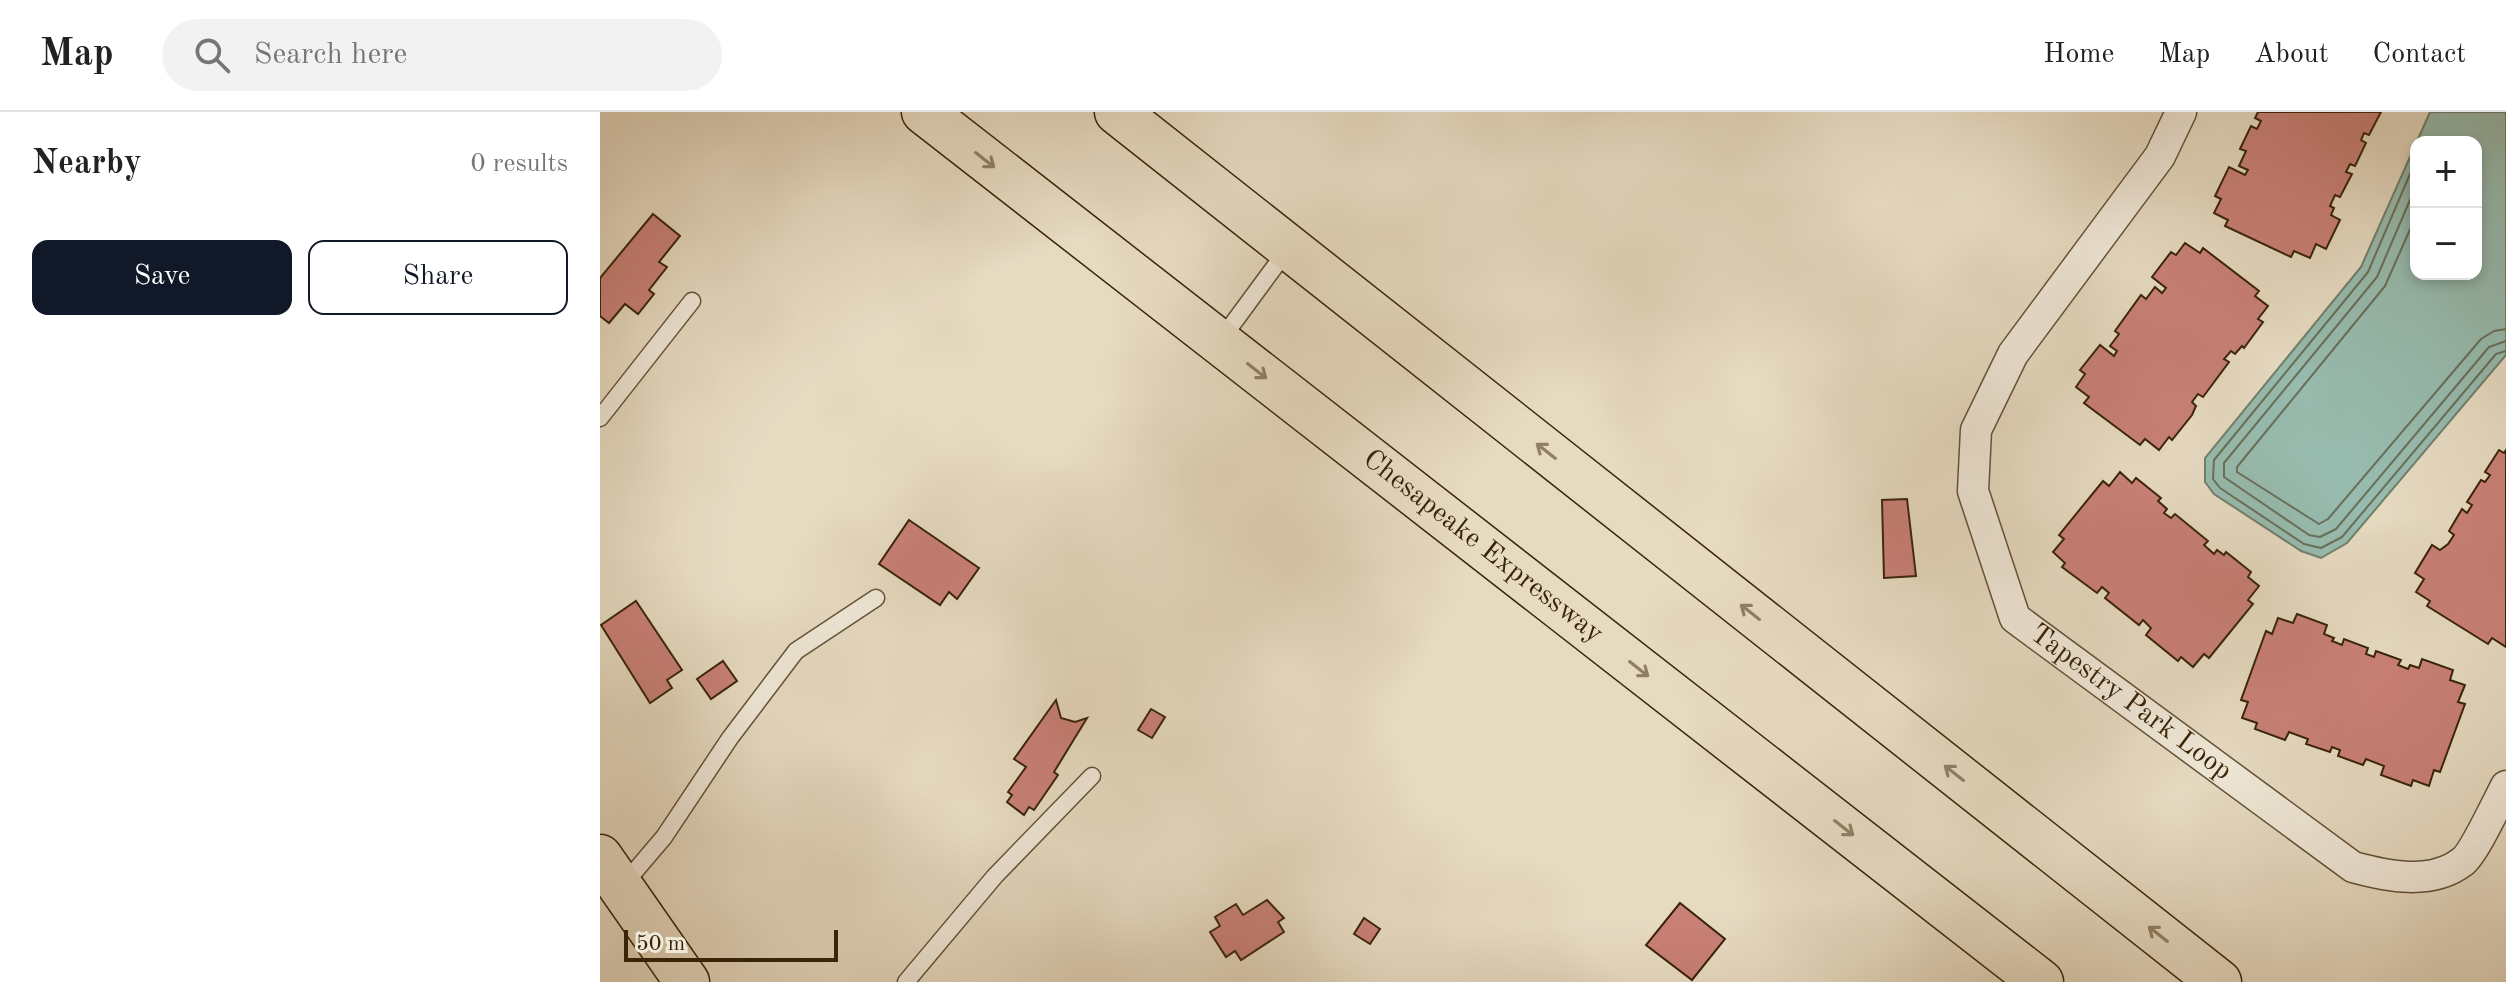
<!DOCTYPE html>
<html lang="en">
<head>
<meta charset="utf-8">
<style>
	:root { --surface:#fff; --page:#f2f2f2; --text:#222; --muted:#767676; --line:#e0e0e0; --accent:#111827 }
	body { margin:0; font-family:"Old Standard TT",serif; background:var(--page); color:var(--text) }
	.controls { position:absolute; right:24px; top:24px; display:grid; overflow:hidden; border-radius:16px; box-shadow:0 4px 12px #0003 }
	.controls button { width:72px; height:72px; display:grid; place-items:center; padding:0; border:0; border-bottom:2px solid var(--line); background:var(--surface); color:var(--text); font:40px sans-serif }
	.scale { position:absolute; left:24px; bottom:20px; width:214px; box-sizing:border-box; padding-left:8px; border:4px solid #392407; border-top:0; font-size:22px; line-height:28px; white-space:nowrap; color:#392407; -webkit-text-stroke:6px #efe7d7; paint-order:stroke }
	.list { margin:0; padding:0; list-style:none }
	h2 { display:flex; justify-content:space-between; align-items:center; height:104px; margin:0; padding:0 32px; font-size:34px }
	h2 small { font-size:26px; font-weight:400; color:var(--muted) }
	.actions { display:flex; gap:16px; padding:24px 32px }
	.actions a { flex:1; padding:18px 0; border:2px solid var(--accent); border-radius:16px; text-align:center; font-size:28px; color:var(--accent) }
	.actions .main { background:var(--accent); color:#fff }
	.icon { flex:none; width:44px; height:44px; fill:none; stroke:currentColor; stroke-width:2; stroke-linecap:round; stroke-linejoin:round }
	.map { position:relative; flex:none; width:1906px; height:870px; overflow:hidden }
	header { display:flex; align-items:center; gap:48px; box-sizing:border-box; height:112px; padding:0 40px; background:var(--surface); border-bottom:2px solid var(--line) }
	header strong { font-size:38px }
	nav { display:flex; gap:44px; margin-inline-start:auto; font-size:28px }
	.search { width:560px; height:72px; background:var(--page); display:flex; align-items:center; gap:20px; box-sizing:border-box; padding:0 28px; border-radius:44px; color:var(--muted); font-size:30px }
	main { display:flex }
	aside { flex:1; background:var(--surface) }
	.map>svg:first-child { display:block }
</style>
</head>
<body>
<header>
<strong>Map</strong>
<div class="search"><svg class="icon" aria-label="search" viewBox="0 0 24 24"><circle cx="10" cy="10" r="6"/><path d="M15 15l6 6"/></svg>Search here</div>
<nav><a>Home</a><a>Map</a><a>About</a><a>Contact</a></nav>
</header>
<main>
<aside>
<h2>Nearby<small>0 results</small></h2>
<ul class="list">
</ul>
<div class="actions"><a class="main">Save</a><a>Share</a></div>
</aside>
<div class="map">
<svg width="1906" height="870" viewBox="0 0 1906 870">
	<rect width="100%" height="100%" fill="#e6dac1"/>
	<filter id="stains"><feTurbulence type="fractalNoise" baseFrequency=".0025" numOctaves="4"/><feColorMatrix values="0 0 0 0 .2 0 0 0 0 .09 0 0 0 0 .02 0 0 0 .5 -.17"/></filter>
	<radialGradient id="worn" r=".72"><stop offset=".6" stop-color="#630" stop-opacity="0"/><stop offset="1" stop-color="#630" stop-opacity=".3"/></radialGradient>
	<path fill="#97bbae" stroke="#717f6b" stroke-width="2" fill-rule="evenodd" d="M1830,0H1906V243L1747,431L1721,446L1701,439L1614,382L1605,370V346L1761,155ZM1816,30H1876V162H1816Z"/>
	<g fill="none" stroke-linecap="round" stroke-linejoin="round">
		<g stroke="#68705a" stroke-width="2">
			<polyline points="1816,48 1768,160 1614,348 1613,367 1620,376 1704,432 1721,436 1742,425 1896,242 1906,239"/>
			<polyline points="1816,74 1777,165 1624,351 1624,365 1709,423 1720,425 1736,417 1889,235 1906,229"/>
			<polyline points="1816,104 1785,174 1637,355 1637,360 1719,412 1728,407 1881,227 1894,219 1906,217"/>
		</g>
	</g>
	<g fill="#c98077" stroke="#392407" stroke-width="2">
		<polygon points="1658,0 1781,0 1769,23 1764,21 1761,28 1766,31 1755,54 1750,52 1746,60 1752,62 1740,85 1735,83 1730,94 1734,96 1731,103 1740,108 1726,137 1716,132 1710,146 1694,139 1691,145 1625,114 1628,108 1614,101 1621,87 1615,84 1629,55 1645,63 1648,58 1639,54 1646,39 1640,37 1651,14 1657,17 1661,9 1655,6"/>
		<polygon points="53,102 80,124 59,150 67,155 49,178 54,182 38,202 25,192 9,211 0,204 0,166"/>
		<polygon points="1585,131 1600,141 1603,136 1659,179 1655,184 1668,194 1658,207 1663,210 1644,236 1642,234 1635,242 1631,239 1624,247 1629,250 1603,285 1598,282 1592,290 1596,294 1592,303 1572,328 1569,325 1559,338 1545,327 1540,333 1484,291 1489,285 1476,275 1485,262 1480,258 1500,233 1514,244 1517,239 1510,234 1519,222 1515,219 1541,183 1546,187 1555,175 1562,181 1566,176 1552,165 1571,140 1576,143"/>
		<polygon points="1899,338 1904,341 1906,338 1906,535 1892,526 1888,532 1827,494 1830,489 1816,480 1824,467 1815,461 1832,433 1840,438 1848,432 1854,423 1849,419 1862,397 1867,401 1872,393 1867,390 1881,368 1885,370 1890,363 1885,360"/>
		<polygon points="1520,360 1532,371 1536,366 1561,386 1558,389 1567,397 1564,401 1571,406 1575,402 1608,429 1604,433 1614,442 1617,438 1624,443 1626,440 1651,460 1648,465 1659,474 1648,488 1653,492 1609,546 1604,542 1593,555 1581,545 1578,549 1546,523 1551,516 1543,508 1539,513 1505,486 1509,481 1502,475 1497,481 1462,455 1465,451 1453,440 1464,427 1459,423 1503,369 1509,374"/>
		<polygon points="1307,387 1316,464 1284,466 1282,388"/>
		<polygon points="309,408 379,456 357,487 349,480 340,493 279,452"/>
		<polygon points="36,489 82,558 67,568 72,576 50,591 1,513"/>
		<polygon points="1697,502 1727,513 1724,522 1734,526 1732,529 1742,533 1744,527 1768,536 1766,542 1774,545 1776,539 1801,548 1798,553 1808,557 1810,553 1819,556 1822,547 1853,558 1850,568 1865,573 1858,590 1865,592 1840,660 1834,658 1829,674 1813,668 1811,674 1781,663 1784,654 1766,647 1763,653 1738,644 1740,638 1732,635 1730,640 1706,632 1708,627 1689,620 1685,628 1655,617 1657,611 1642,606 1648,590 1641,588 1666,519 1672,522 1678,506 1693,511"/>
		<polygon points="123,549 137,569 111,587 97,567"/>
		<polygon points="456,588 461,606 475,610 487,606 454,660 458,663 434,698 429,695 424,703 407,690 412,683 408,680 426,655 414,647"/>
		<polygon points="551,597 565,605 552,626 538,618"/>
		<polygon points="667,788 684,806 678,810 684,820 641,848 635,839 626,845 610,820 620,814 615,805 636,792 643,803"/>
		<polygon points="1080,791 1125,827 1092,868 1046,833"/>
		<polygon points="764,806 780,817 770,832 754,822"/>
	</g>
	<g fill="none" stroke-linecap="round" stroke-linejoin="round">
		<g stroke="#645236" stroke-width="19">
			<g id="service">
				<polyline points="620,229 687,138"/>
				<polyline points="0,306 92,189"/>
				<polyline points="24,772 64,725 130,626 196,539 276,486"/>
				<polyline points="306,870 395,764 492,664"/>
			</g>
		</g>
		<g stroke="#645236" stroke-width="33">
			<g id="minor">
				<path id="s1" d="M1581,0L1560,44L1413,242L1376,318L1373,379L1415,506L1753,755C1786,764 1831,774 1862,750C1873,743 1898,689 1906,674"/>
			</g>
		</g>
		<g stroke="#392407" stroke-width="47">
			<polyline id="primary" points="0,745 87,870"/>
		</g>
		<g stroke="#392407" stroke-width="47">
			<g id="motorway">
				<path id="s2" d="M324,0L1441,870"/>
				<polyline points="517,0 1619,870"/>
			</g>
		</g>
		<use href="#service" stroke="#efe7d7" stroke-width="16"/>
		<use href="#minor" stroke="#efe7d7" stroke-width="30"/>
		<use href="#primary" stroke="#e6dac1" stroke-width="44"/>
		<use href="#motorway" stroke="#e6dac1" stroke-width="44"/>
	</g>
	<defs><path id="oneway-shaft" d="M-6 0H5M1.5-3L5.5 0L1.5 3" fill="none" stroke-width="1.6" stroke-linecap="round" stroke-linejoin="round" transform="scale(2)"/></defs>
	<g stroke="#907f64">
		<use href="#oneway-shaft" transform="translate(385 48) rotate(38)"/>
		<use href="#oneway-shaft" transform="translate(657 259) rotate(38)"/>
		<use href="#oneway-shaft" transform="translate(946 339) rotate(-142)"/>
		<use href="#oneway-shaft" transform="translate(1150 500) rotate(-142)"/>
		<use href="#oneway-shaft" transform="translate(1039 557) rotate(38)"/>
		<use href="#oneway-shaft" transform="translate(1354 661) rotate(-142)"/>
		<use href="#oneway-shaft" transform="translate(1244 716) rotate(38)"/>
		<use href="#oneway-shaft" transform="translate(1558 822) rotate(-142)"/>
	</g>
	<g text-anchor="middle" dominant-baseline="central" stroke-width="7" stroke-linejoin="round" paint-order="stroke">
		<g font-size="28" fill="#392407" stroke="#efe7d7">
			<text stroke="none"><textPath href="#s2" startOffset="708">Chesapeake Expressway</textPath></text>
			<text stroke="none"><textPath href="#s1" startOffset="718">Tapestry Park Loop</textPath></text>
		</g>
	</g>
	<rect width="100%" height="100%" filter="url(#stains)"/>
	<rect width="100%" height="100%" fill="url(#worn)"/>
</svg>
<div class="controls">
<button>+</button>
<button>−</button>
</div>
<div class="scale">50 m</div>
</div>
</main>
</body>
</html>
